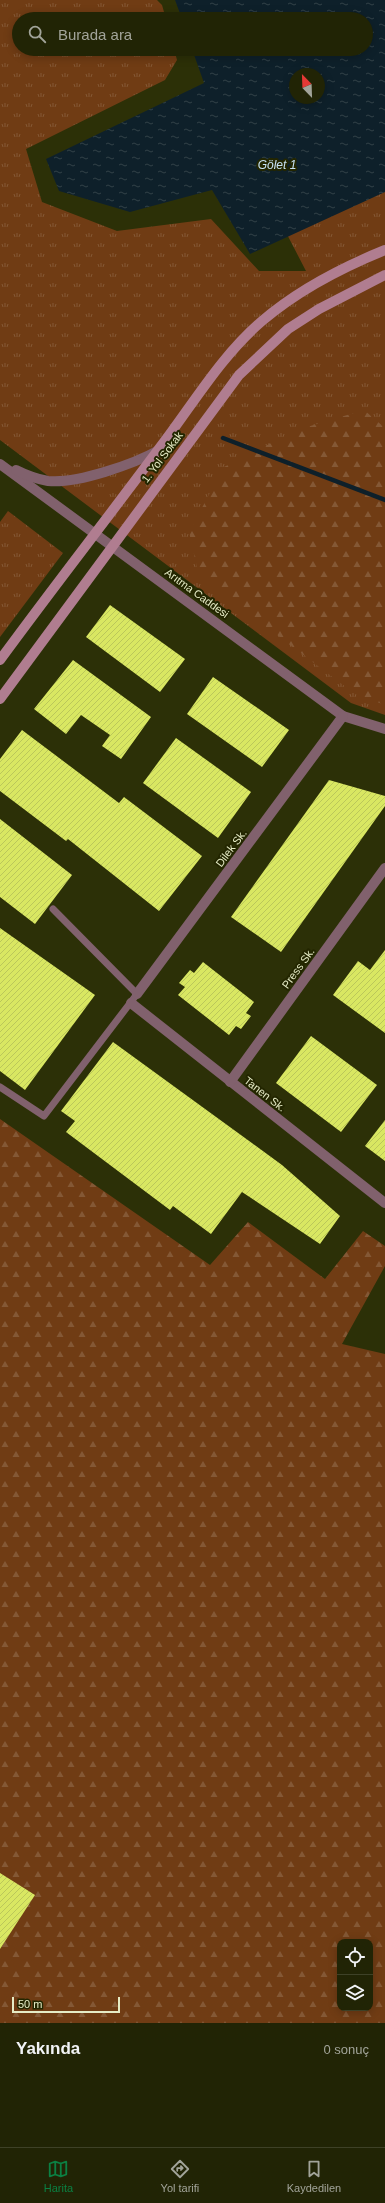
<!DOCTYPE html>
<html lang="tr">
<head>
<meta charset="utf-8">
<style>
	:root { --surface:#212405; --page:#2d3013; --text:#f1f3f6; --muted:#a2a49a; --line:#3e4127; --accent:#0b8043 }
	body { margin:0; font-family:Arial,sans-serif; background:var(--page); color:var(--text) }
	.controls { position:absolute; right:12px; bottom:12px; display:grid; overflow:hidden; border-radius:8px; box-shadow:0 2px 10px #0003 }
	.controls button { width:36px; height:36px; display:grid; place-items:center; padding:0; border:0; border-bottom:1px solid var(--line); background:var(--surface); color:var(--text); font:20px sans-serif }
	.compass { position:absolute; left:289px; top:68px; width:36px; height:36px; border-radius:50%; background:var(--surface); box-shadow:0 2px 10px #0003; rotate:337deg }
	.scale { position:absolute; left:12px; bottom:10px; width:108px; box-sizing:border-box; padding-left:4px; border:2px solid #e6ecc6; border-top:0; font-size:11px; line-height:14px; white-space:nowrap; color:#e6ecc6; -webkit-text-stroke:3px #232600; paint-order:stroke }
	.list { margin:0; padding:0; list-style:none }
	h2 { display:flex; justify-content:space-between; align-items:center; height:52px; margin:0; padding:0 16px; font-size:17px }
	h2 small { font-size:13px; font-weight:400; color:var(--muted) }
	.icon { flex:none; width:22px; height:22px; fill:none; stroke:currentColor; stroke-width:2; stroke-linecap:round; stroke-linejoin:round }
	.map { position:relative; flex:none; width:385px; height:2023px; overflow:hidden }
	.search { position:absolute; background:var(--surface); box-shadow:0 2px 10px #0003; left:12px; right:12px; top:12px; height:44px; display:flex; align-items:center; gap:10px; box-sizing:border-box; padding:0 14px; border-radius:22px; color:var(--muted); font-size:15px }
	.sheet { height:124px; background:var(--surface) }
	nav { display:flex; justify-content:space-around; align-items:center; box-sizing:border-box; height:56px; border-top:1px solid var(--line); background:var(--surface); font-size:11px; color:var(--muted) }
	nav a { display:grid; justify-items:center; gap:2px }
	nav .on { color:var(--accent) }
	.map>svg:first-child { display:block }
</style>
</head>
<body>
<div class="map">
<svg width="385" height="2023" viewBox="0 0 385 2023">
	<defs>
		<pattern id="grass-tufts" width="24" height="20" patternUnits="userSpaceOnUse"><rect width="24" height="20" fill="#703c14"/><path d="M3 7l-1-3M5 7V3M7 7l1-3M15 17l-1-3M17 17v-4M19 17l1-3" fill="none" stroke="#845835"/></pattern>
		<pattern id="forest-firs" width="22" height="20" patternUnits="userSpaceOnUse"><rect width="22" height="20" fill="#703c14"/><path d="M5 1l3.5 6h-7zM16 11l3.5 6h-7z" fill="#845835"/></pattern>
		<pattern id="water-ripples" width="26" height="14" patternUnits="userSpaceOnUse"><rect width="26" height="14" fill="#0e202a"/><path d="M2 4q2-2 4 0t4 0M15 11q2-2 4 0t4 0" fill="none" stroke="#314147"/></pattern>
		<pattern id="building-hatch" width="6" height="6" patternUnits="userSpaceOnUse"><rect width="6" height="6" fill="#d9e762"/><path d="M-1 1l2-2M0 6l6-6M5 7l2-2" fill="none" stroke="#bbc75a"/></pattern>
	</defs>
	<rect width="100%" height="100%" fill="#2c3007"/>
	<g fill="url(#grass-tufts)">
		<polygon points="0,0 157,0 162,5 166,19 19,19 19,49 174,49 177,60 165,80 26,149 42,202 117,231 211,219 259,271 306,271 277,215 385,177 385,715 351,703 0,440"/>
		<polygon points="8,511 63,553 0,637 0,522"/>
	</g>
	<g fill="url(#forest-firs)" fill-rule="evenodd">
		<polygon points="364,410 385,428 385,705 355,694 199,576 189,532 224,467 297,430"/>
		<path d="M0,1119L210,1265L248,1222L325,1279L363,1231L385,1246V1266L342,1344L385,1354V2023H0ZM340,1942H370V2008H340Z"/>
	</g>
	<path fill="url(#water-ripples)" fill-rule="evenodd" d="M175,0H385V192L250,254L212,190L130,212L59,191L46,159L204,83L192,49H366V19H182ZM295,74H319V98H295Z"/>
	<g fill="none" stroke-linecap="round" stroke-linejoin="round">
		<polyline stroke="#0e202a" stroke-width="4.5" points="223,438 385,500"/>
	</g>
	<g fill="url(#building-hatch)">
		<polygon points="110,605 185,659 160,692 86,637"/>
		<polygon points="73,660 151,717 121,759 102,746 110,735 81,715 66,734 34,709"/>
		<polygon points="213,677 289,730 262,767 187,714"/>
		<polygon points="22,730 119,803 124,797 202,856 159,911 68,839 66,841 0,791 0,759"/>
		<polygon points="176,738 251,792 218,838 143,783"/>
		<polygon points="329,780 385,796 385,806 281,952 231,917"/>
		<polygon points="0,819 72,875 35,924 0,897"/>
		<polygon points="0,928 95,995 25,1090 0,1071"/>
		<polygon points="385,950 385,1033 333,995 358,961 370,970"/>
		<polygon points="203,962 254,1002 246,1013 251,1016 241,1029 236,1026 229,1035 178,995 185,987 179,983 190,970 194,973"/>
		<polygon points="311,1036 377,1085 341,1132 276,1083"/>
		<polygon points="113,1042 282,1165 340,1216 320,1244 242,1192 211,1234 173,1206 170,1210 66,1132 75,1121 61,1111"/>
		<polygon points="385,1120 385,1161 365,1146"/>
		<polygon points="0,1873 35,1895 0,1949"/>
	</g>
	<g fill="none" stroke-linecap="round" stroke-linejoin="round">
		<polyline stroke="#81616d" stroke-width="7" points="0,1087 44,1116 137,994 53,909"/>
		<g stroke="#81616d" stroke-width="10">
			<polyline points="0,464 343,716 385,729"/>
			<path d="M16,470C26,475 36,479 48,481C77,484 134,464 159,450"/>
			<polyline points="137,994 343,716"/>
			<polyline points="131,1003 385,1203"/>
			<polyline points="230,1082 385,868"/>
		</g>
		<g stroke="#b07d90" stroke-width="10">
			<path d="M0,660C52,589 106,520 158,450C192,406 220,357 262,321C297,291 343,267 385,250"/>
			<polyline points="0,699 239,375 288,329 319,309 385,275"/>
		</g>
	</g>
	<g text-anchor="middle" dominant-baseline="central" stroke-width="4" stroke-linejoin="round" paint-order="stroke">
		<g font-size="11" fill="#e6ecc6" stroke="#232600">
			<text transform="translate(162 457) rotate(-53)">1. Yol Sokak</text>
			<text transform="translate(197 593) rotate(36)">Arıtma Caddesi</text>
			<text transform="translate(231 848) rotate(-53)">Dilek Sk.</text>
			<text transform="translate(298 968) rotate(-54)">Press Sk.</text>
			<text transform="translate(265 1094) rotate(38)">Tanen Sk.</text>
		</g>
		<g font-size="12" font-style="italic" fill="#c7e2f3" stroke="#232600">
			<text x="277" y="165">Gölet 1</text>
		</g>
	</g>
</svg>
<div class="controls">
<button><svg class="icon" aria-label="locate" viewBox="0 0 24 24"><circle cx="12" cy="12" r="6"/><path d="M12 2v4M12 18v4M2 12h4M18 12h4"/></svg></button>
<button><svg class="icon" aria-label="layers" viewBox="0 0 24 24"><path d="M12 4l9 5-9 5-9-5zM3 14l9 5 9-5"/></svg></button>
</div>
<svg class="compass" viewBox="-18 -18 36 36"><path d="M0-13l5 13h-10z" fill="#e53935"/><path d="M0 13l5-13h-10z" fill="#a2a49a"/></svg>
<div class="scale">50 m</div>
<div class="search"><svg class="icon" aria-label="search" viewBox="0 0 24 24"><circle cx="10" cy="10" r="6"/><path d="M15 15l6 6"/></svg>Burada ara</div>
</div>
<section class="sheet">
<h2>Yakında<small>0 sonuç</small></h2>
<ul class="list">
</ul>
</section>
<nav>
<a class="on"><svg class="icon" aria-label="map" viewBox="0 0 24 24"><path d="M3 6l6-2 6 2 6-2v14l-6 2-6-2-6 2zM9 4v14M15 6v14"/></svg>Harita</a>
<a><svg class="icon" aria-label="directions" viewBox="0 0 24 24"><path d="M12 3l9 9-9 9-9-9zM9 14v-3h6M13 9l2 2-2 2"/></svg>Yol tarifi</a>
<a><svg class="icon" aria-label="saved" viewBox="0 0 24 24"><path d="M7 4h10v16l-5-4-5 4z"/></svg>Kaydedilen</a>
</nav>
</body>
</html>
